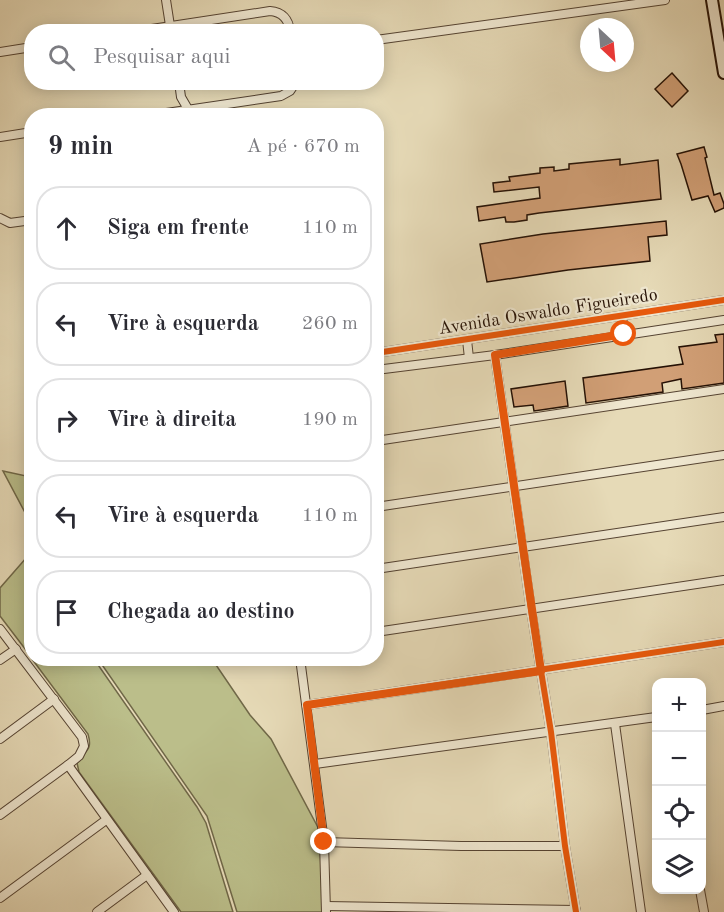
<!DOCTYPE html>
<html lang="pt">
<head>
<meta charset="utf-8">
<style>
	:root { --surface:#fff; --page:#f2f2f3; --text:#2b2b33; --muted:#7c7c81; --line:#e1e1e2 }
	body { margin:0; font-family:"Old Standard TT",serif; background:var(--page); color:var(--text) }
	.controls { position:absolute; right:18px; bottom:18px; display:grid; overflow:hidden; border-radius:12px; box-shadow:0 3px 15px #0003 }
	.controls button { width:54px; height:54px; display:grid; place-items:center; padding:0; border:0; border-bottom:2px solid var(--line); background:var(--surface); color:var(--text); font:30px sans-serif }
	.compass { position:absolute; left:580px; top:18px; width:54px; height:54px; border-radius:50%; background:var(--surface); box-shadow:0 3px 15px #0003; rotate:154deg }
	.stop { position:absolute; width:18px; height:18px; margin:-14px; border:4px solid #ea580c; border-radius:50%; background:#fff }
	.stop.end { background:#ea580c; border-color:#fff; box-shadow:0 2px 6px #0008 }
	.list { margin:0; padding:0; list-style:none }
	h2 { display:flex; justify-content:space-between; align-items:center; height:78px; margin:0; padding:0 24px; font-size:26px }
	h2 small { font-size:20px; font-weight:400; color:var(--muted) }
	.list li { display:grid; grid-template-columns:39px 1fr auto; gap:18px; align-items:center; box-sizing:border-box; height:84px; margin:0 12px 12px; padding:0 12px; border:2px solid var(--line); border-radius:24px }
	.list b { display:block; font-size:22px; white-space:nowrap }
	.list em { font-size:20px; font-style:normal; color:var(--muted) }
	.icon { flex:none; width:33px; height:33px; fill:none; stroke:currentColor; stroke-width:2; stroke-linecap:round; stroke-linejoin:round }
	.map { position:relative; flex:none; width:724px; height:912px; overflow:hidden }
	.search { position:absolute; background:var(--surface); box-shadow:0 3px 15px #0003; left:24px; top:24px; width:360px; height:66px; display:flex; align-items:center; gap:15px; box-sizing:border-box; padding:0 21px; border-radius:24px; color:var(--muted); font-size:22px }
	.panel { position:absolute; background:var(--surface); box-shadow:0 3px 15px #0003; left:24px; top:108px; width:360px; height:558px; border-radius:24px }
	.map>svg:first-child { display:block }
</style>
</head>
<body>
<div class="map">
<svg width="724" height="912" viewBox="0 0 724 912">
	<rect width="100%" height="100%" fill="#e6dab7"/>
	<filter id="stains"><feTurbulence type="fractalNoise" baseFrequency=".00333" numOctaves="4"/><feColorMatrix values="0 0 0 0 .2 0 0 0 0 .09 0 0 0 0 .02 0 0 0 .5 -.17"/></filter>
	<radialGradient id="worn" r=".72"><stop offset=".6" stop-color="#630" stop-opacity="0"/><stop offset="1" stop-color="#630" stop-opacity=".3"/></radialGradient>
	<g fill="#bbbe8a" stroke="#706848" stroke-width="1.5">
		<polygon points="3,471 31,477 32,658 0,616 0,588 27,557 30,522"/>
		<path d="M32,659H94L197,807L206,823L233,912H181L79,772L77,763C85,750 93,751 88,734Z"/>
		<polygon points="98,659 212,659 250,715 271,739 322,835 322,912 237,912 207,816"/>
	</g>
	<g fill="#d19f76" stroke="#251105" stroke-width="1.5">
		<polygon points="672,73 688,91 672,107 655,89"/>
		<polygon points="704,147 707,157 705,158 714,195 720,193 724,204 724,208 715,212 708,196 692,200 681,164 677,154"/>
		<polygon points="620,159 620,165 658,160 661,199 539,213 527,215 527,220 514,222 506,222 505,217 479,221 477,207 540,198 539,187 494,192 493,183 510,181 509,177 540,173 540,168 554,167 554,171 569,169 569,164"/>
		<polygon points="666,221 667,235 648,237 650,261 568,270 487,282 480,244 543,234"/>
		<polygon points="724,334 724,383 682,389 681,379 662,383 663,392 586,403 583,378 683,364 679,347 717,342 715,335"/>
		<polygon points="565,381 568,406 534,411 533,405 514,407 511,389"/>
	</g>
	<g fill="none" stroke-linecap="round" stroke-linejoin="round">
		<g stroke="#554332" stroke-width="10">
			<g id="minor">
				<polyline points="166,0 171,32"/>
				<path d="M132,32L270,11C282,12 289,19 290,32"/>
				<polyline points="376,40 665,0"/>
				<polyline points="0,52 32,47"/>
				<polyline points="179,82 181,97 192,116"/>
				<polyline points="146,116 281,96 290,91 296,82"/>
				<polyline points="0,137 32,132"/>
				<polyline points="0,218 10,223 32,220"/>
				<polyline points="622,316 624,334"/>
				<polyline points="467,340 469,358"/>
				<polyline points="376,353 724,300"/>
				<polyline points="495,355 531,610 551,732 565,846 576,912"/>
				<polyline points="376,370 495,355 724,320"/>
				<polyline points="376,441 724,389"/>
				<polyline points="376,507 724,455"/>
				<polyline points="376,569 724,517"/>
				<polyline points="0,629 82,737 84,746 79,756 68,765 0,815"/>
				<polyline points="376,632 724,580"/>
				<polyline points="300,658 324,842 326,912"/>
				<polyline points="0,660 16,649"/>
				<polyline points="307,705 724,642"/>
				<polyline points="702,710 724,706"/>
				<polyline points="615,724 641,912"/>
				<polyline points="0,739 54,699"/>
				<polyline points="315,764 656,717"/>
				<polyline points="68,765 174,912"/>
				<polyline points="324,842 461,846 565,846"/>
				<polyline points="700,890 704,912"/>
				<polyline points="0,898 106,820"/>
				<polyline points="326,906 576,910"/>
				<polyline points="97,912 147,875"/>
			</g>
		</g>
		<g stroke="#251105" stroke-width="14">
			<polyline id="secondary" points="712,0 724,73"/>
		</g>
		<use href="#minor" stroke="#efe7d0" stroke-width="8"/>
		<use href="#secondary" stroke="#efe7d0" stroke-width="10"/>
		<g stroke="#efe7d0" stroke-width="10">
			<g id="cycleway">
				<polyline points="376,353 724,300"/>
				<polyline points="495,355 531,610 551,732 565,846 576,912"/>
				<polyline points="307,705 724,642"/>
			</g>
		</g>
		<use href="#cycleway" stroke="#e8590c" stroke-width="6"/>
	</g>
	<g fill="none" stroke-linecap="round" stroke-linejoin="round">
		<polyline stroke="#ea580c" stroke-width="8" points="324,842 307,705 541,671 495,355 624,334"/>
	</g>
	<g text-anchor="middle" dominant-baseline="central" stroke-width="4.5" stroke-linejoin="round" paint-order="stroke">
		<g font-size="18" fill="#251105" stroke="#efe7d0">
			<text transform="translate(548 312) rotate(-9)">Avenida Oswaldo Figueiredo</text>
		</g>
	</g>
	<rect width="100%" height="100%" filter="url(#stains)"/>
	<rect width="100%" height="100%" fill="url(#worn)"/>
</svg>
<div class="controls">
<button>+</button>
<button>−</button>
<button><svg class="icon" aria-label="locate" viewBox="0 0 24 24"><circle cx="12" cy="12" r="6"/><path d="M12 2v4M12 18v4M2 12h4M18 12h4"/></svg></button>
<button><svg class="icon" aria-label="layers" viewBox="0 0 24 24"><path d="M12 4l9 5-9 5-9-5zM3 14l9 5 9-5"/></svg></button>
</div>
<svg class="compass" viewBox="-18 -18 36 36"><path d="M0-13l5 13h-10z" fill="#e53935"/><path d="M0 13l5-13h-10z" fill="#7c7c81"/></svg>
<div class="stop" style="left:624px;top:334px"></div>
<div class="stop end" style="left:324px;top:842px"></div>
<div class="search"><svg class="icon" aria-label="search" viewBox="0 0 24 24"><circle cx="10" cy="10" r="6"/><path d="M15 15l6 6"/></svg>Pesquisar aqui</div>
<section class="panel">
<h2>9 min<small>A pé · 670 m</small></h2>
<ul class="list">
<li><svg class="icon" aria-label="ahead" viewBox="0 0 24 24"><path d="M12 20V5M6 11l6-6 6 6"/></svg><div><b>Siga em frente</b></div><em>110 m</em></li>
<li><svg class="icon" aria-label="left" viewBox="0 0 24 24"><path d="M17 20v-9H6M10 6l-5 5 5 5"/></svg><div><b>Vire à esquerda</b></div><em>260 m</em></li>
<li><svg class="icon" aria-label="right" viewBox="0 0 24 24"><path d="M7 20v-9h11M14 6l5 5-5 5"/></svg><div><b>Vire à direita</b></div><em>190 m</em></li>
<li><svg class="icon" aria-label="left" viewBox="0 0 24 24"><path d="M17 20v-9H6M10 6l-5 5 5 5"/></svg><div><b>Vire à esquerda</b></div><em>110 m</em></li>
<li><svg class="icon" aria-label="arrive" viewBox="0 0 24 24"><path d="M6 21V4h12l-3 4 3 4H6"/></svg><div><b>Chegada ao destino</b></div></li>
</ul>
</section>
</div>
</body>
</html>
